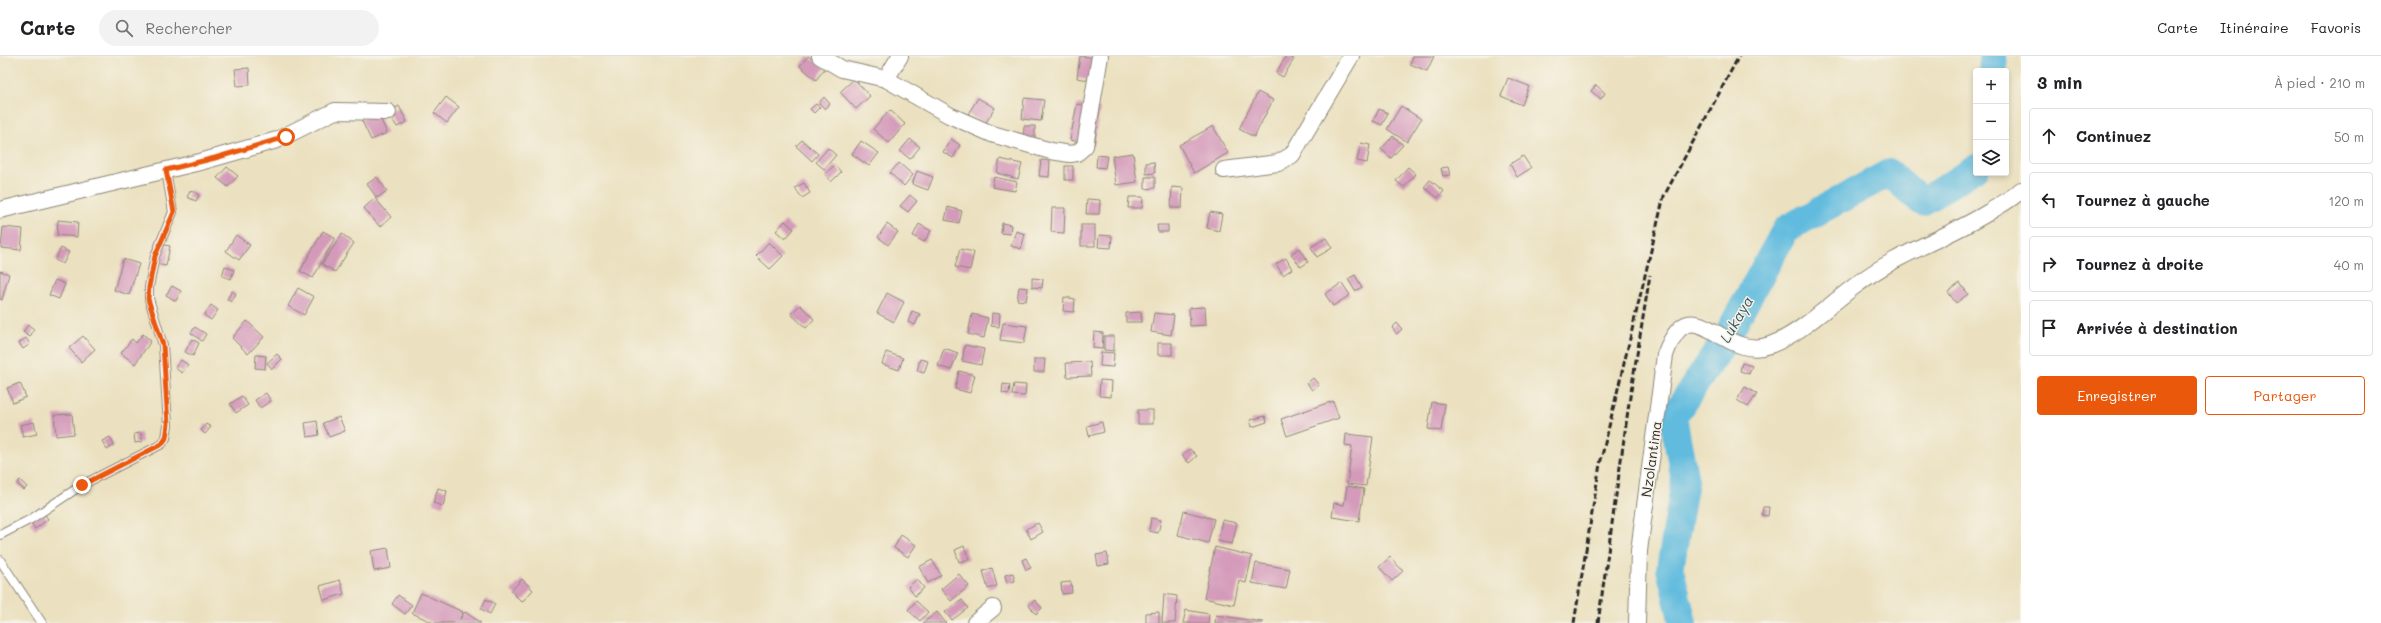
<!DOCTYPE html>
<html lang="fr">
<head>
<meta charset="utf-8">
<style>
	:root { --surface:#fff; --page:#f2f2f2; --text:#202124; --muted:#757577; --line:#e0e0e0; --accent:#ea580c }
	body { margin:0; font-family:Mali,sans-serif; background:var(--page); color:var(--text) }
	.controls { position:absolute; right:12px; top:12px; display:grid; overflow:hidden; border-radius:4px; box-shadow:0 2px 6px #0003 }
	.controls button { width:36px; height:36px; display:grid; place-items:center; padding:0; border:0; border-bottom:1px solid var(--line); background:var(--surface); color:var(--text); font:20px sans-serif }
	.stop { position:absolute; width:12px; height:12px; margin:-9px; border:3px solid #ea580c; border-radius:50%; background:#fff }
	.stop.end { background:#ea580c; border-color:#fff; box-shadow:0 1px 4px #0008 }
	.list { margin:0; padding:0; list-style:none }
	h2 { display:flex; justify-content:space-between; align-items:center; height:52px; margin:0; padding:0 16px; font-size:17px }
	h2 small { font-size:13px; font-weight:400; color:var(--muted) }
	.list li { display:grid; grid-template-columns:26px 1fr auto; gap:12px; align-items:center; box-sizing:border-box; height:56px; margin:0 8px 8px; padding:0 8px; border:1px solid var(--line); border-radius:4px }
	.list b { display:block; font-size:15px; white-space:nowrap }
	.list em { font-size:13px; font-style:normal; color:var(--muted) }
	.actions { display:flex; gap:8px; padding:12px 16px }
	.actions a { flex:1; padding:9px 0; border:1px solid var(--accent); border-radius:4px; text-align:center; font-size:14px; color:var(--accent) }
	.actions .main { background:var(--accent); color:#fff }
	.icon { flex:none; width:22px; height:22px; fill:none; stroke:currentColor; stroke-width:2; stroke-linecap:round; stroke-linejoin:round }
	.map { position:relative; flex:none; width:2021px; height:567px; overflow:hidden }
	header { display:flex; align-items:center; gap:24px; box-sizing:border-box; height:56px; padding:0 20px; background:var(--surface); border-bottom:1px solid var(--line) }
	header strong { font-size:19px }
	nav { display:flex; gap:22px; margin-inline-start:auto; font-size:14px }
	.search { width:280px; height:36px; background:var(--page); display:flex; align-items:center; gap:10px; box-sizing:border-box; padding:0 14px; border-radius:22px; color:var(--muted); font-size:15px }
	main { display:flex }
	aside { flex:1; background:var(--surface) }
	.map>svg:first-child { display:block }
</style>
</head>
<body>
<header>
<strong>Carte</strong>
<div class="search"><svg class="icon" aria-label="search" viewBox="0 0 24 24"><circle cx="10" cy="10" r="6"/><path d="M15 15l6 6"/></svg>Rechercher</div>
<nav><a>Carte</a><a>Itinéraire</a><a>Favoris</a></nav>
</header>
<main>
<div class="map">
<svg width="2021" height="567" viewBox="0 0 2021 567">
	<rect width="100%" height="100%" fill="#f7f3e8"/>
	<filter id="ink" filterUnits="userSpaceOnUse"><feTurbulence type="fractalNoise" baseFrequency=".025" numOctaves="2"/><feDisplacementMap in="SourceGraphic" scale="8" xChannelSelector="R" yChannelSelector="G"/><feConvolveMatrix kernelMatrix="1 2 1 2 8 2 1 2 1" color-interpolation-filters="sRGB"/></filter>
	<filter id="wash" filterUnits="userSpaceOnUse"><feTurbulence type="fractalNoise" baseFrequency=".012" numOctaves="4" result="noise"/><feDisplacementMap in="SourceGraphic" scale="16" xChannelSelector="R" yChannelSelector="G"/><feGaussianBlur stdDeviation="0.9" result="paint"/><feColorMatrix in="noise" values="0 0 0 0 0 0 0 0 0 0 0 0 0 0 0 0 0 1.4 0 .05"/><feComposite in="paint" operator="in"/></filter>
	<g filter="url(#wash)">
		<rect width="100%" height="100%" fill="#ebe1c0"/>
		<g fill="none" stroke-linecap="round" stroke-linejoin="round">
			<g stroke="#61bbde" stroke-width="28">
				<polyline points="1993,0 1994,15"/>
				<polyline points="1683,567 1670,513 1685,425 1673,361 1723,287 1786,173 1889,117 1922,146 1976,112"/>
			</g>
		</g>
		<g id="blocks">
			<g fill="#d49aba">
				<polygon points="808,0 825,12 816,24 800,10"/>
				<polygon points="1080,0 1098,2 1095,25 1077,22"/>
				<polygon points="1286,0 1294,3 1283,21 1276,17"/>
				<polygon points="1413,0 1434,0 1427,15 1410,8"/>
				<polygon points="249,12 250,29 237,30 235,13"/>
				<polygon points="1508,22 1529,30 1522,49 1501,40"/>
				<polygon points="854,23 870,40 856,53 840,36"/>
				<polygon points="1596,29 1605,37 1601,43 1591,35"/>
				<polygon points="1258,36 1273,44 1254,81 1239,73"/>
				<polygon points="446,41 459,51 447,67 434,57"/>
				<polygon points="824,41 830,48 825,53 819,47"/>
				<polygon points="978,42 995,52 985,68 968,58"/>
				<polygon points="1024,42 1044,44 1041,65 1022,63"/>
				<polygon points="816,48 820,51 814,57 810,53"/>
				<polygon points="1077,48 1100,52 1094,89 1070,84"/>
				<polygon points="399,50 407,66 397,71 388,56"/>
				<polygon points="1401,50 1421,63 1407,86 1387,73"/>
				<polygon points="1379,53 1388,57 1382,69 1373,65"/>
				<polygon points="890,54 905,68 889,87 873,73"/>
				<polygon points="377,55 387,77 371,84 361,63"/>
				<polygon points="1024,70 1035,70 1035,87 1023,86"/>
				<polygon points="1213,70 1228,97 1194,117 1179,89"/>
				<polygon points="1393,80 1403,89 1391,102 1381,93"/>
				<polygon points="910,83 920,91 910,103 900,95"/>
				<polygon points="951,83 960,89 953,102 943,96"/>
				<polygon points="802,84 818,98 812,105 796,90"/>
				<polygon points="861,85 879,97 869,110 852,98"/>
				<polygon points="1361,87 1370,89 1367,107 1357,105"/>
				<polygon points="828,92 836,99 824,113 816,106"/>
				<polygon points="1133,97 1137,126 1116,129 1112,100"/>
				<polygon points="1097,99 1107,100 1105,112 1096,111"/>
				<polygon points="1523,100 1531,112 1517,121 1510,108"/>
				<polygon points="1000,103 1022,108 1018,123 997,117"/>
				<polygon points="1041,104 1050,105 1049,121 1039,120"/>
				<polygon points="1154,106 1155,117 1146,118 1146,107"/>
				<polygon points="899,107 913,119 904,130 890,117"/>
				<polygon points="835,109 841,116 831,126 825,118"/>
				<rect x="1065" y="110" width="8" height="14"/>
				<polygon points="227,111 238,120 228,131 217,122"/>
				<polygon points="1408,111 1416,118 1404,131 1396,125"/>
				<polygon points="1448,111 1450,119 1443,120 1441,112"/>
				<polygon points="917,115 933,121 928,134 912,128"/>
				<polygon points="377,121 387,135 377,142 367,128"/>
				<polygon points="994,121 1017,126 1015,135 992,131"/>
				<polygon points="1145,121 1155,121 1155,132 1145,133"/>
				<polygon points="1430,124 1444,135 1438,142 1424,131"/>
				<polygon points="804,127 810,137 802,142 795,132"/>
				<polygon points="1172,131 1183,132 1182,152 1171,152"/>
				<polygon points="191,134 199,139 196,145 187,141"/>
				<polygon points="910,139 917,145 908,156 900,150"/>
				<polygon points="1129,141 1143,141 1142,152 1128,152"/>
				<polygon points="375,142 391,161 380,171 364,152"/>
				<polygon points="1087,143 1100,144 1099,158 1086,158"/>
				<polygon points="948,151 962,155 959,167 945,164"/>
				<polygon points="1052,152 1065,152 1064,177 1051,176"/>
				<polygon points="1210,156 1222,158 1219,175 1207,172"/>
				<polygon points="58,164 78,166 77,181 57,179"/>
				<polygon points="785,165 794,173 785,183 776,175"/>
				<polygon points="1002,167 1011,169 1010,178 1001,177"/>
				<polygon points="887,168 898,176 888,189 878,181"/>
				<polygon points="919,168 931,175 924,186 913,180"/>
				<rect x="1081" y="169" width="14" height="21"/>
				<polygon points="1157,169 1168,169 1168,176 1158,176"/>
				<polygon points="3,171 23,173 21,194 1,192"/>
				<polygon points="323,175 335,182 313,222 300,215"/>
				<polygon points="1016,175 1025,178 1021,193 1011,190"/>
				<polygon points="342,178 354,187 335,216 322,208"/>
				<polygon points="236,179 250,189 239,204 226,195"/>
				<polygon points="1099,179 1112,180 1111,192 1098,191"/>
				<polygon points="1326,182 1332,192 1317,201 1311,191"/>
				<polygon points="769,186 783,200 770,213 756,200"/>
				<polygon points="156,187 170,190 166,210 152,207"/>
				<polygon points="61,192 69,196 63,208 55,204"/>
				<polygon points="1299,192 1308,206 1301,211 1291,198"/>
				<polygon points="960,193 974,196 970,214 955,211"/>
				<polygon points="1286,202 1292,213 1283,219 1276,208"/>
				<polygon points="123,203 139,208 129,239 114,234"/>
				<polygon points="225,210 234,214 231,223 222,220"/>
				<polygon points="0,215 9,218 2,244 0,243"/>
				<polygon points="1355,219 1362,231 1355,235 1348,223"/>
				<polygon points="1032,222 1043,223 1042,232 1032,231"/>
				<polygon points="55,224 65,228 59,243 49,239"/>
				<polygon points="1342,227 1350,239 1333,250 1325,238"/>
				<polygon points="1960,227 1968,238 1956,247 1948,236"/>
				<polygon points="172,230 181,235 176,245 166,239"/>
				<polygon points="1019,231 1028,232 1026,245 1017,244"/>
				<polygon points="298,232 314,241 304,259 288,250"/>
				<polygon points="232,235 236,238 231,246 227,243"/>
				<polygon points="887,237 904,246 894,266 877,257"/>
				<polygon points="1064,241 1075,243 1074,256 1063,255"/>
				<polygon points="211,249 218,254 211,264 204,259"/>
				<polygon points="800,249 814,263 806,272 791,258"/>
				<polygon points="1205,251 1206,269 1190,270 1189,252"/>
				<polygon points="912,255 920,258 915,269 908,266"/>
				<polygon points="1141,256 1142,266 1126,266 1126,257"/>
				<polygon points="992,257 1000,258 999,271 991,270"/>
				<polygon points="1154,257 1174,259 1171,279 1151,276"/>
				<polygon points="972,258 988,262 984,282 968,278"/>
				<polygon points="247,265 264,281 248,298 232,282"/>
				<polygon points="1003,267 1027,270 1024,287 1000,284"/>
				<polygon points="1397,267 1402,273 1397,278 1392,272"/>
				<polygon points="28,269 34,273 30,281 23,276"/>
				<polygon points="195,271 206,278 202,285 191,277"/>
				<polygon points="1094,276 1103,277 1102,293 1093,292"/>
				<polygon points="143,278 151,285 135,308 121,297 132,283 136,287"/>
				<polygon points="83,280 95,293 81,306 69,292"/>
				<polygon points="1104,280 1114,280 1114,295 1104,294"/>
				<polygon points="26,282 30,288 23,293 19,287"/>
				<polygon points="192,283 199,287 193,300 185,296"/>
				<rect x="1158" y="287" width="14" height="12"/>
				<polygon points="965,289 984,293 981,309 962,305"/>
				<polygon points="944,292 958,297 951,314 938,310"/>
				<polygon points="886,296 903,302 899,314 882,308"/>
				<polygon points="1101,296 1114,297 1113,311 1100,310"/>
				<polygon points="277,298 282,303 272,313 267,307"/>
				<polygon points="256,299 266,300 265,313 255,312"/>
				<polygon points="920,303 928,305 924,317 917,315"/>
				<polygon points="1034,303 1045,303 1044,316 1034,316"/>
				<polygon points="181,304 188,309 182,317 175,312"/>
				<polygon points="1090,306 1091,320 1067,321 1066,307"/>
				<polygon points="1742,307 1752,310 1749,318 1740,315"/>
				<polygon points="959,315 975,319 970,337 955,333"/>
				<polygon points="1313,322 1319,329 1312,334 1307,327"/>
				<polygon points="1100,324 1112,325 1111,341 1099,340"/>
				<polygon points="20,327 26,341 13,347 7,332"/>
				<polygon points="1003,328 1010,329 1009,338 1002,337"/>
				<polygon points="1014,328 1026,329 1025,340 1012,339"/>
				<polygon points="1745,331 1757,338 1748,351 1737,344"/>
				<polygon points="266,337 271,345 260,352 255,344"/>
				<polygon points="242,340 248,349 236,357 230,348"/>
				<polygon points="1333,345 1339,362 1287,380 1281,363"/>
				<polygon points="1432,346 1445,348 1441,375 1428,373"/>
				<rect x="1138" y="354" width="15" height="14"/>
				<polygon points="72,358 74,378 56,380 54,359"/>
				<polygon points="1265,360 1267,366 1252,371 1250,364"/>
				<polygon points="339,361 345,375 329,381 323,367"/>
				<polygon points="317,365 319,379 307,381 305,367"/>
				<polygon points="34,366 37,378 23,381 20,369"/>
				<polygon points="1102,366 1104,376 1089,380 1087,370"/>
				<polygon points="206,368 211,371 205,378 201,374"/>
				<polygon points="141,377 142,386 135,387 134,378"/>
				<polygon points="1346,378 1373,381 1366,430 1347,428 1352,390 1345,389"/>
				<polygon points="110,381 114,389 107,394 102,385"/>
				<polygon points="1190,393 1197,400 1189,407 1182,399"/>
				<polygon points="20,424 27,431 24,434 17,428"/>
				<polygon points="1347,430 1364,433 1359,465 1332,461 1334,447 1344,449"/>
				<polygon points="438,432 447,435 443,450 433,447"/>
				<polygon points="1763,451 1769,451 1768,460 1762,459"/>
				<polygon points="1184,455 1214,463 1208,487 1178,479"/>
				<polygon points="43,456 48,463 35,473 30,465"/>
				<polygon points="1151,462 1161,464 1158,477 1149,475"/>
				<polygon points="1222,464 1237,467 1232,488 1218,485"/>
				<polygon points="1038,467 1043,476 1031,483 1026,473"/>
				<polygon points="901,479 916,489 908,501 894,492"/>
				<polygon points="964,490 969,503 959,506 955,494"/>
				<polygon points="1215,491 1252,500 1246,527 1239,525 1234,549 1204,542"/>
				<polygon points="388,492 391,512 374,515 371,495"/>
				<polygon points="1107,497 1109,508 1098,510 1096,499"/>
				<polygon points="1390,501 1403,515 1392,525 1379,511"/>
				<polygon points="1026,502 1031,512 1026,514 1022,504"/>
				<polygon points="932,504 941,519 928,527 919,511"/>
				<polygon points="1256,507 1290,513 1286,533 1252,527"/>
				<polygon points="992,512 997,530 988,533 983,515"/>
				<polygon points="1013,517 1015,525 1007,527 1005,519"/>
				<polygon points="959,518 969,530 951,545 941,533"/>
				<polygon points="522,523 533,534 522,546 511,535"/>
				<polygon points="917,523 924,532 915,540 908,531"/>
				<polygon points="340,524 344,538 324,544 320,530"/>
				<polygon points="1071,526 1072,537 1062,538 1061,527"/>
				<polygon points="421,537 463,556 460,563 465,556 481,567 434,567 412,557"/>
				<polygon points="1164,538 1177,540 1175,567 1162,567"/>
				<polygon points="398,539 412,549 405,558 392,548"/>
				<polygon points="486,543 495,548 490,558 481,553"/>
				<polygon points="962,544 968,552 952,564 945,556"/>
				<polygon points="1035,544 1042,552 1036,558 1029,549"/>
				<polygon points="916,545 928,556 920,565 908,554"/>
				<polygon points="1186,554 1209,558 1208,567 1183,567"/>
				<polygon points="937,556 946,567 923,567"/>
				<polygon points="1159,556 1159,567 1146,567 1146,557"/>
				<polygon points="1216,559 1263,566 1263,567 1215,567"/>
			</g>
		</g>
	</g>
	<g filter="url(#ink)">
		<use href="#blocks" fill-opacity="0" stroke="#8b8676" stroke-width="1"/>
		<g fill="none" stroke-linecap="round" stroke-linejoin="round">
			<g stroke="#8b8676" stroke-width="10">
				<g id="service">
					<polyline points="0,479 31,463 82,429 162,388 166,382 168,369 163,289 149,243 149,231 155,200 173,156 166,114"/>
					<polyline points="0,504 42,567"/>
				</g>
			</g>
			<g stroke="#8b8676" stroke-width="18">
				<g id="minor">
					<polyline points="820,0 842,13 886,23 949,59 992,78 1051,95 1070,98 1077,97 1085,90 1100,0"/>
					<polyline points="886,23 900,0"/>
					<polyline points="1224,114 1278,107 1292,99 1351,0"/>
					<polyline points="0,154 200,106 277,84 335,55 388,56"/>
					<polyline points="975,567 993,552"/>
					<path d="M1637,567L1639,495L1665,299C1692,225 1721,307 1770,289C1801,278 1832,246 1859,227C1898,197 1947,182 1989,156C2000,149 2012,143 2021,134"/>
				</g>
			</g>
			<use href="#service" stroke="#fff" stroke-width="8"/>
			<use href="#minor" stroke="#fff" stroke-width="16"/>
			<g stroke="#2b2b2b" stroke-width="3" stroke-dasharray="6 3" stroke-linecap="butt">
				<polyline points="1574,567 1600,408 1664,140 1739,0"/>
				<polyline points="1598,567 1629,347 1650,219"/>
			</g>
		</g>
	</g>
	<g fill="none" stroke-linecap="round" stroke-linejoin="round" filter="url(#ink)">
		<polyline stroke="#ea580c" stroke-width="5" points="82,429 162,388 166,382 168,368 163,289 148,243 149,231 155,200 174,156 166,114 215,102 286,81"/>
	</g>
	<g text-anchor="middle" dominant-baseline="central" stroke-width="3" stroke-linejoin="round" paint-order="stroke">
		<g font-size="14" fill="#2b2b2b" stroke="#f7f3e8">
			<text transform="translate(1651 403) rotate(-82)">Nzolantima</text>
		</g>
		<g font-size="15" font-style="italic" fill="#3b5661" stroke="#f7f3e8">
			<text transform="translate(1736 263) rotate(-60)">Lukaya</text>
		</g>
	</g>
</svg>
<div class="controls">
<button>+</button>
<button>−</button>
<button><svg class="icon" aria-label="layers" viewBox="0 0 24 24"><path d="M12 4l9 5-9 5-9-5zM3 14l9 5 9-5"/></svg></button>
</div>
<div class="stop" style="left:286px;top:81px"></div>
<div class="stop end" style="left:82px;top:429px"></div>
</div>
<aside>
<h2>3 min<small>À pied · 210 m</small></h2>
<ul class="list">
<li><svg class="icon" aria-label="ahead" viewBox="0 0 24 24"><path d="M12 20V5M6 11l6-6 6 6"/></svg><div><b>Continuez</b></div><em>50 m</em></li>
<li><svg class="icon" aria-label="left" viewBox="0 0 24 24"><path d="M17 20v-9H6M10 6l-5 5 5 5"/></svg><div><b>Tournez à gauche</b></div><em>120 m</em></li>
<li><svg class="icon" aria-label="right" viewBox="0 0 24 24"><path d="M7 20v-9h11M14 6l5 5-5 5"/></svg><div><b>Tournez à droite</b></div><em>40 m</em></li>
<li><svg class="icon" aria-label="arrive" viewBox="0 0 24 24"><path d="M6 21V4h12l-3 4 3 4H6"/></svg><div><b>Arrivée à destination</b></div></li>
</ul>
<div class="actions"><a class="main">Enregistrer</a><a>Partager</a></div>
</aside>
</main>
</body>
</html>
